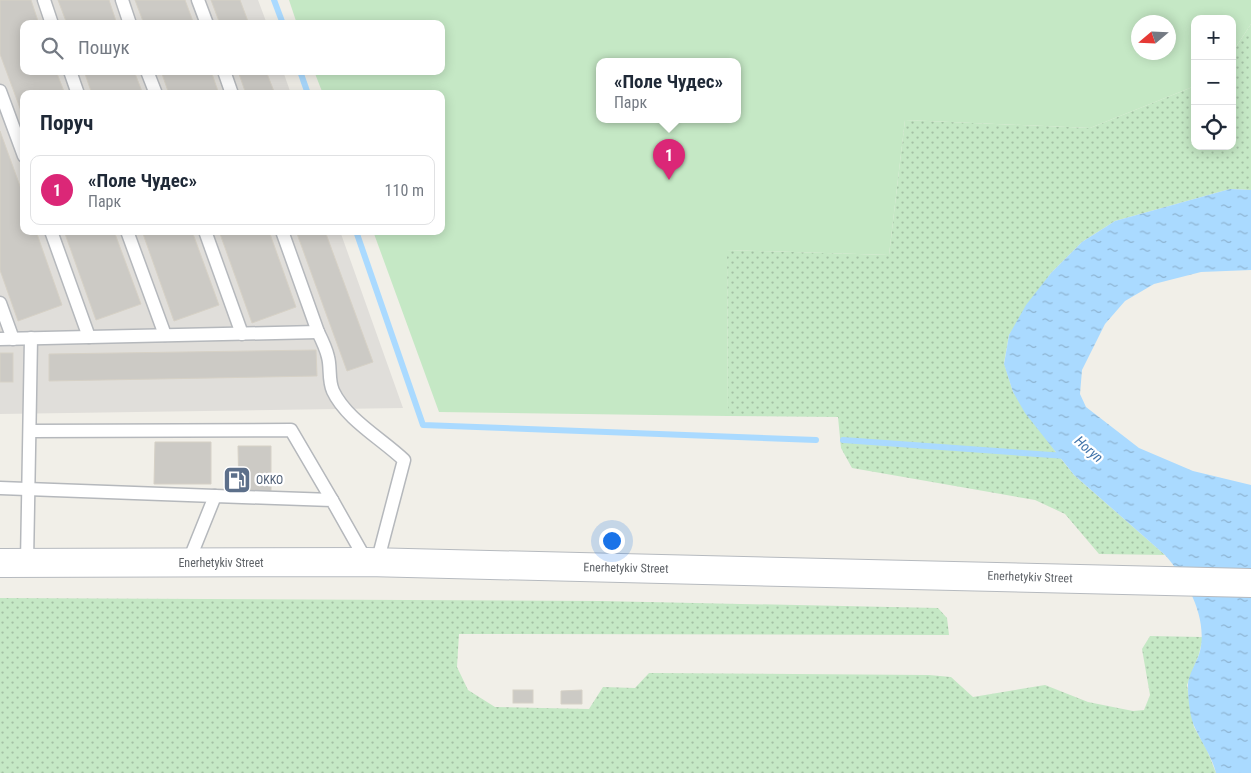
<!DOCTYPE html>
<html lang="uk">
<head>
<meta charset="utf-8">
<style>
	:root { --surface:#fff; --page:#f6f6f7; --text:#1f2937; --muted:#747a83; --line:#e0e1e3; --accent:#db2777 }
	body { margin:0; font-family:"Roboto Condensed",sans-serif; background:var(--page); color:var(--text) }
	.controls { position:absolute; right:15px; top:15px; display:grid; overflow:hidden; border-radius:10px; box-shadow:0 2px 12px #0003 }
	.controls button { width:45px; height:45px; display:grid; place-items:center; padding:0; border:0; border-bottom:1px solid var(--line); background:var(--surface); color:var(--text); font:25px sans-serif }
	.compass { position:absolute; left:1131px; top:15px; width:45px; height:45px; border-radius:50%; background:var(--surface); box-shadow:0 2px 12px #0003; rotate:251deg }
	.you { position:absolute; left:611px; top:540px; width:18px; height:18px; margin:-12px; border:4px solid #fff; border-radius:50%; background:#1a73e8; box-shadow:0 0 0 8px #1a73e833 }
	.badge { display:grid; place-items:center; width:32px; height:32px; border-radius:50%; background:var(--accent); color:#fff; font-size:16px; font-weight:700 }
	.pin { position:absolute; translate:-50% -41px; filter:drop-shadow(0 1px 2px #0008) }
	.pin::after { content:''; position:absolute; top:26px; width:18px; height:15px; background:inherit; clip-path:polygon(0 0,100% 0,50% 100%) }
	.popup { position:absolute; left:596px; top:58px; width:145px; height:65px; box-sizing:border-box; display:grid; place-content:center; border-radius:10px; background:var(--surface); filter:drop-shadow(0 1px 4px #0005); font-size:16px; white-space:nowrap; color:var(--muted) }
	.popup b { font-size:19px; color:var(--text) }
	.popup::after { content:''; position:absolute; left:50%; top:100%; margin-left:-10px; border:10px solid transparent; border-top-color:var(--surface) }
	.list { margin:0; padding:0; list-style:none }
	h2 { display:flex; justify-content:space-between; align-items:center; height:65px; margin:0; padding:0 20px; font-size:21px }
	h2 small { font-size:16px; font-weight:400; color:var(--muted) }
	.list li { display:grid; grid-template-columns:32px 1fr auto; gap:15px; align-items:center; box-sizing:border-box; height:70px; margin:0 10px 10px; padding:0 10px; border:1px solid var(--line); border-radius:10px }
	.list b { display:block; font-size:19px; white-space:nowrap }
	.list p { margin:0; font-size:16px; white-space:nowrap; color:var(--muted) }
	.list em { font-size:16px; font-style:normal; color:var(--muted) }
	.icon { flex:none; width:28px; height:28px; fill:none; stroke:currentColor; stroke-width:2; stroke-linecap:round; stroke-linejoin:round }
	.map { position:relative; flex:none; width:1251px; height:773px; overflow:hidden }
	.search { position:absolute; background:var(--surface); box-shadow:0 2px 12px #0003; left:20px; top:20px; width:425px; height:55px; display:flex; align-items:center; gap:12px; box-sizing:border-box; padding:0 18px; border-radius:10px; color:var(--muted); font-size:19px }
	.panel { position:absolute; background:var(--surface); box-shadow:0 2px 12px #0003; left:20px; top:90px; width:425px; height:145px; border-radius:10px }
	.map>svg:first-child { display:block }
</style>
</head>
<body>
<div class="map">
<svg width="1251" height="773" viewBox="0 0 1251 773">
	<defs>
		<pattern id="grass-dots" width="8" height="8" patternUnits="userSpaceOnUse" patternTransform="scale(1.25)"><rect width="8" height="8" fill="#c5e8c5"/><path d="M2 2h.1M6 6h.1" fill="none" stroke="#a3c0a4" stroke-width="1.8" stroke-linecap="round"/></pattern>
		<pattern id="water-ripples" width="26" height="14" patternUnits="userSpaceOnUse" patternTransform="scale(1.25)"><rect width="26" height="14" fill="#aadaff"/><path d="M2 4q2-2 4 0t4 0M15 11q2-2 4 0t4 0" fill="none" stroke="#8eb4d2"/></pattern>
	</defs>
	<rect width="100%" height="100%" fill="#f1efe8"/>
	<polygon fill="#e0deda" points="0,0 258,0 267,24 24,24 24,71 283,71 291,94 24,94 24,231 340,231 403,408 0,414"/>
	<g fill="url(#grass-dots)">
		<polygon points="1251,24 1251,190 1230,189 1115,221 1082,242 1051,273 1009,335 1004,363 1013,392 1058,455 1074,475 1165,555 1099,554 1065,514 1035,500 852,468 841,448 838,417 728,416 727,250 889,255 905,120 1090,128 1195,86 1195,146 1232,146 1232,53"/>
		<polygon points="0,598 601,601 938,608 947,618 949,635 459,634 457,667 468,690 495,707 589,709 603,687 635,688 649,673 929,675 951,677 973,697 1045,685 1088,702 1133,711 1144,710 1150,695 1142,649 1150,636 1203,637 1199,654 1187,685 1194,727 1207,750 1216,773 0,773"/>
	</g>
	<path fill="#c5e8c5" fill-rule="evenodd" d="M289,0H1251V24L1232,53V19H1195V86L1090,128L905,120L889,255L727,250L728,416L439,412L373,231H441V94H323L314,71H441V24H297ZM1138,22H1168V52H1138ZM600,61H738V119H600Z"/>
	<path fill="url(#water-ripples)" d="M1230,189L1251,190V270L1201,272L1154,284L1125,301L1105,324L1082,370L1080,394L1086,407L1139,448L1193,471L1251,485V773H1216C1212,757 1202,743 1195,728C1190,718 1188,699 1188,687C1187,676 1197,663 1200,651C1208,617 1187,580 1165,555L1074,475L1025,413L1013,392L1004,364L1009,335L1026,305L1051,273L1082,242L1115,221Z"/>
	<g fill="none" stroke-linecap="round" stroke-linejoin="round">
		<g stroke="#aadaff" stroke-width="6">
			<polyline points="274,0 283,24"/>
			<polyline points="300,71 308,94"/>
			<polyline points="356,231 423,425 816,440"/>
			<polyline points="843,440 1066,456"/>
		</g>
	</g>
	<g fill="#cccac5" stroke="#d6d1c6">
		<polygon points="0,0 31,0 39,24 24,24 24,71 56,71 65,94 24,94 24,119 0,54"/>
		<polygon points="58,0 109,0 117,24 67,24"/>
		<polygon points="135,0 185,0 194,24 144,24"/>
		<polygon points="211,0 240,0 249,24 220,24"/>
		<polygon points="84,71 134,71 143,94 92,94"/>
		<polygon points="161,71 211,71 219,94 169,94"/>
		<polygon points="238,71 266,71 275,94 246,94"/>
		<polygon points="0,131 24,197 24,231 36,231 62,305 18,321 0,270"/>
		<polygon points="64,231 114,231 141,304 96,320"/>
		<polygon points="142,231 192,231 219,305 174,321"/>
		<polygon points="219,231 269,231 296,307 252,323"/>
		<polygon points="296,231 325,231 373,362 347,371"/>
		<polygon points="316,350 317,376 49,381 49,354"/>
		<rect x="0" y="353" width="13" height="29"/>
		<polygon points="155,442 211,442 211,484 154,484"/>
		<polygon points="238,446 271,446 271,493 239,493"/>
		<rect x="513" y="690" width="20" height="13"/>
		<polygon points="582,690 582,704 561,704 561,691"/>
	</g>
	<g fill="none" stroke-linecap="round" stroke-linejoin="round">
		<g stroke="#b5b8bc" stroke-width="15">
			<g id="lane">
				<polyline points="44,0 52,24"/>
				<polyline points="122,0 130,24"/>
				<polyline points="198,0 207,24"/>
				<polyline points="70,71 78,94"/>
				<polyline points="147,71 156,94"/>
				<polyline points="224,71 232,94"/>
				<polyline points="0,91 24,156"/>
				<polyline points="51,231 89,337"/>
				<polyline points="127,231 165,335"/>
				<polyline points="205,231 242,334"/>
				<polyline points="0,303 13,339"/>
				<path d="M318,332C322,340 326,348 328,357C331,368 328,380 333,391C346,419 382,439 404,460L377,563"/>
				<polyline points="0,339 318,332 282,231"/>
				<polyline points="30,431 291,430 332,500"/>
				<polyline points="0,488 215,496"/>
				<polyline points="27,562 31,338"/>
				<polyline points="188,563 215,496 332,500 367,562"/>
			</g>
		</g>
		<g stroke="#b6babf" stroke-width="30">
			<polyline id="secondary" points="0,563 367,562 1251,583"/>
		</g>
		<use href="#lane" stroke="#fff" stroke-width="12"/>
		<use href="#secondary" stroke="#fff" stroke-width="28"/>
	</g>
	<defs>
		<g id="fuel-square" transform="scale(1.4375)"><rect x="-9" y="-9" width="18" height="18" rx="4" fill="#5c6f8a" stroke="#fff"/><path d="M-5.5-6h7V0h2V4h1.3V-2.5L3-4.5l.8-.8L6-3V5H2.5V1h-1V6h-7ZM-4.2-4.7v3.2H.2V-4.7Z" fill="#fff"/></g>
	</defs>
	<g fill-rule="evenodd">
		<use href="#fuel-square" x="237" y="480"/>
	</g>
	<g text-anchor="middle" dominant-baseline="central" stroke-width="4.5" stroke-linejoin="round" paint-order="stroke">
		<g font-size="12" fill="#4e5e75" stroke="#fff" text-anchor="start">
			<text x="256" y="480">OKKO</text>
		</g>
		<g font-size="12" fill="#5f6368" stroke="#fff">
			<text x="221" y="563">Enerhetykiv Street</text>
			<text transform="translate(626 568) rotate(1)">Enerhetykiv Street</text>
			<text transform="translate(1030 577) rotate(2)">Enerhetykiv Street</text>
		</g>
		<g font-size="14" font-style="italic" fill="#4174aa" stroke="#fff">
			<text transform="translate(1089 449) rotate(41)">Horyn</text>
		</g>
	</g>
</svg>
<div class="controls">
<button>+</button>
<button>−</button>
<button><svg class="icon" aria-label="locate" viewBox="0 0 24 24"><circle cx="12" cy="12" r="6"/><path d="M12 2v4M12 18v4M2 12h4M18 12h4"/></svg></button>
</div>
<svg class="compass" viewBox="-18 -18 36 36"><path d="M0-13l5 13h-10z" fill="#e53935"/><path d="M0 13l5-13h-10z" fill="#747a83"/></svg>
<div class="you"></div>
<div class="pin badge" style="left:669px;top:180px">1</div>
<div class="popup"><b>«Поле Чудес»</b>Парк</div>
<div class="search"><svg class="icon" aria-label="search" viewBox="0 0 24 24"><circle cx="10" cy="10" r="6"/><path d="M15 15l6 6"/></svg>Пошук</div>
<section class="panel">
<h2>Поруч<small></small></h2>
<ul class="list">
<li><span class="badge">1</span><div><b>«Поле Чудес»</b><p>Парк</p></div><em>110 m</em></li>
</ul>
</section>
</div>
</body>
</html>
